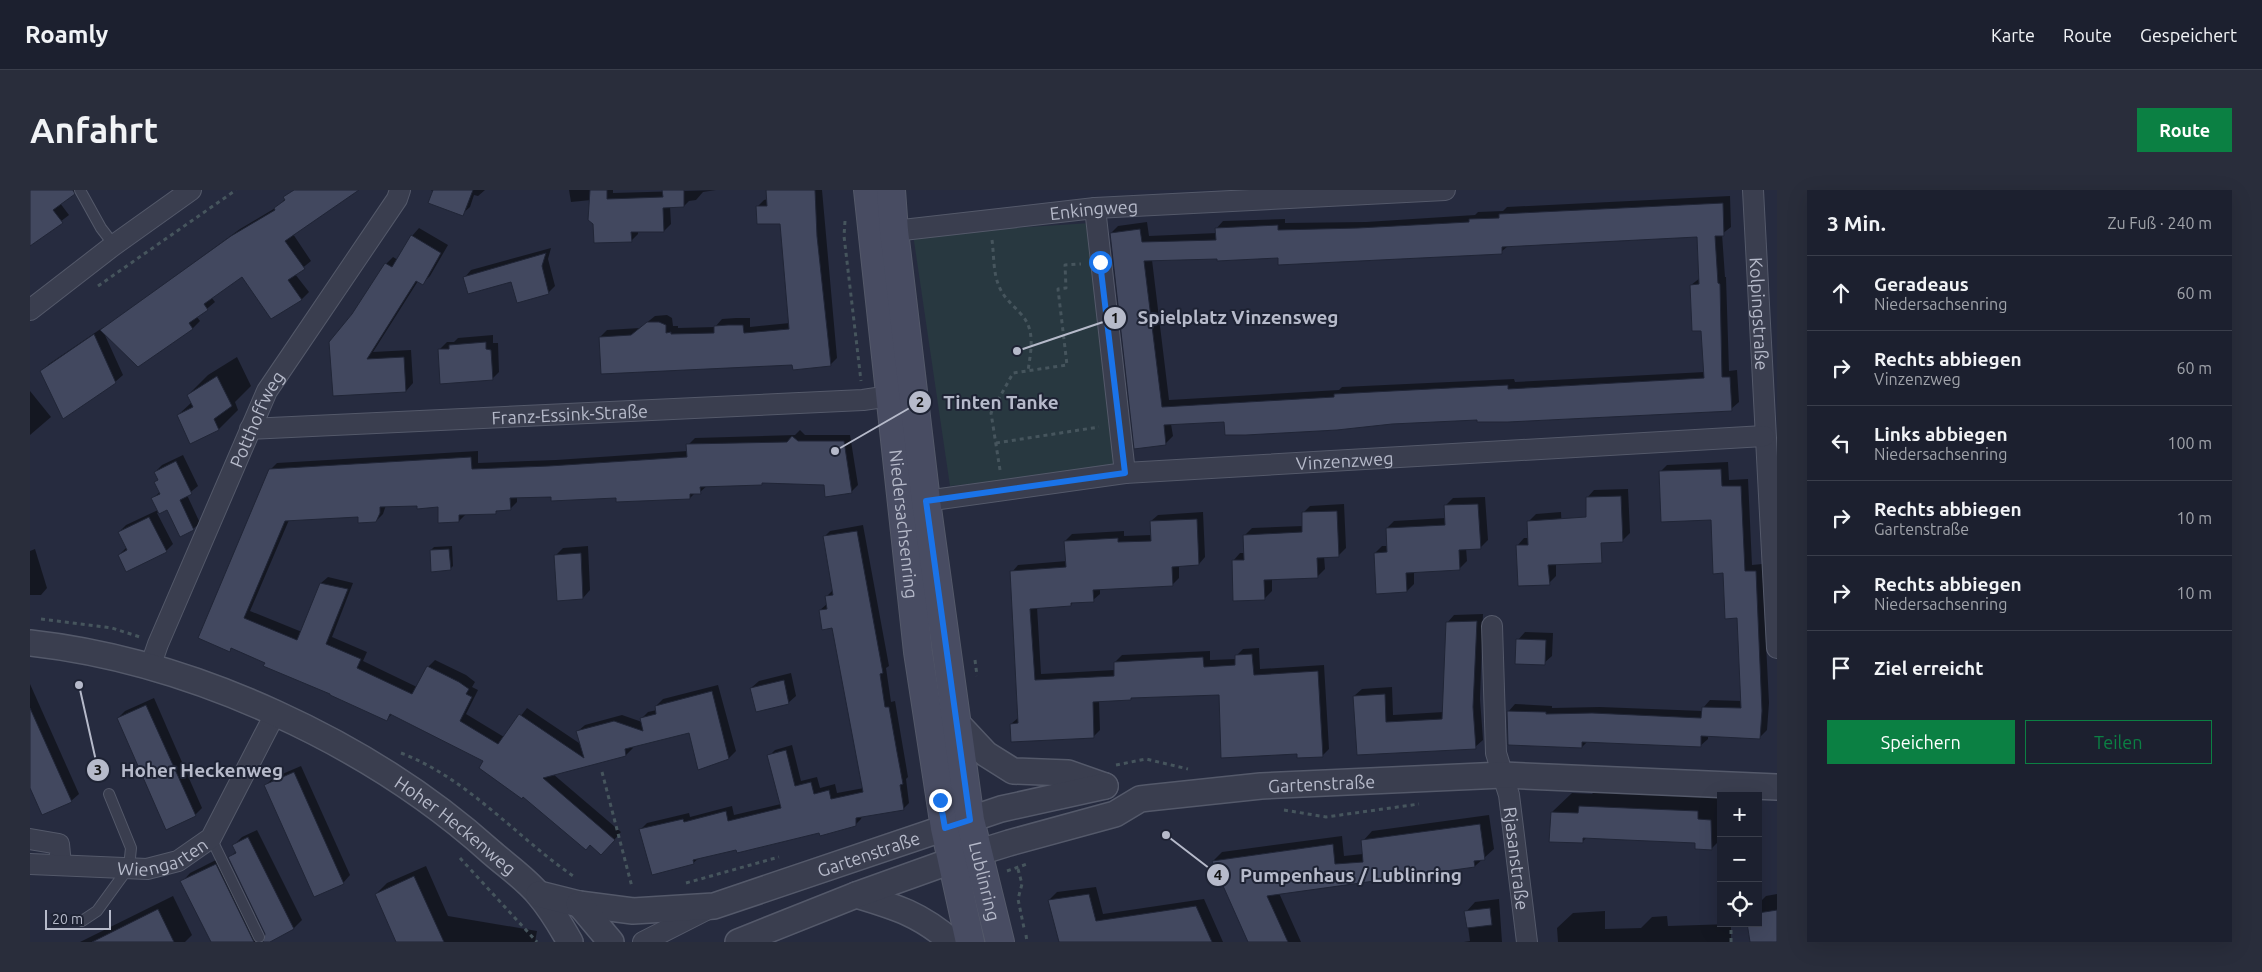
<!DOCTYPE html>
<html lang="de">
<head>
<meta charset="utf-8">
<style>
	:root { --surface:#1c202f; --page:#292d3b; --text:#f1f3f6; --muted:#a0a3aa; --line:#3a3e4b; --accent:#0b8043 }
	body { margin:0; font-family:Ubuntu,sans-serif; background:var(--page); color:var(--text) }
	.controls { position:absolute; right:15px; bottom:15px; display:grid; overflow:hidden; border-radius:0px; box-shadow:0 5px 20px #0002 }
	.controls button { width:45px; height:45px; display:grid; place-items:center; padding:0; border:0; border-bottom:1px solid var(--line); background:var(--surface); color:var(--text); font:25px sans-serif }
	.scale { position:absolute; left:15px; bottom:12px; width:66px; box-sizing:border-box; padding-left:5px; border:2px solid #b6baca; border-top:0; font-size:14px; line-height:18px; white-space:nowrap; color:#b6baca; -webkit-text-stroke:4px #1e2334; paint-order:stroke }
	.stop { position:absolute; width:15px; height:15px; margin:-11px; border:4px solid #1a73e8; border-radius:50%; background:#fff }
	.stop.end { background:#1a73e8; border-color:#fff; box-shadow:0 1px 5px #0008 }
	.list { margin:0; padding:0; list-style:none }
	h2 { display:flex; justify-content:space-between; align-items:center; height:65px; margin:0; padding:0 20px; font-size:21px }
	h2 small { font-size:16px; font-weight:400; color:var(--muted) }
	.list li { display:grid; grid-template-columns:32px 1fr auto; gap:15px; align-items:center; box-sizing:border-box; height:75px; padding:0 20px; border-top:1px solid var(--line) }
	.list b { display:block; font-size:19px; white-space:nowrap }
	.list p { margin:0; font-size:16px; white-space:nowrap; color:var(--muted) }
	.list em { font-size:16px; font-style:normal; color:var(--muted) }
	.actions { display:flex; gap:10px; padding:15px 20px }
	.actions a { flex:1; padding:11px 0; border:1px solid var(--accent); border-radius:0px; text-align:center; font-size:18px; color:var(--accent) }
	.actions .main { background:var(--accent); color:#fff }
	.icon { flex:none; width:28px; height:28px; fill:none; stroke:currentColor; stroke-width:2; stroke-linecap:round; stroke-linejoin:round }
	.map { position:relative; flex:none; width:1747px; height:752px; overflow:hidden; border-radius:0px }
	header { display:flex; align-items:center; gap:30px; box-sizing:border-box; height:70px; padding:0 25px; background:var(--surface); border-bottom:1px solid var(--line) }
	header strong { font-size:24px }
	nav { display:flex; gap:28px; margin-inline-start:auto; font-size:18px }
	.intro { display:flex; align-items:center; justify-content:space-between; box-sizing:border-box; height:120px; padding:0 30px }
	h1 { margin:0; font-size:35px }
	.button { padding:12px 22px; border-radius:0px; background:var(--accent); color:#fff; font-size:18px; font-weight:700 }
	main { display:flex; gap:30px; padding:0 30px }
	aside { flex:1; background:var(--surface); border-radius:0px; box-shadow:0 5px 20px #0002 }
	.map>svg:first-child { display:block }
</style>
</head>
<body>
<header>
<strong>Roamly</strong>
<nav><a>Karte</a><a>Route</a><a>Gespeichert</a></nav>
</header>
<div class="intro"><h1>Anfahrt</h1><a class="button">Route</a></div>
<main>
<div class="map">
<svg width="1747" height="752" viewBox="0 0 1747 752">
	<rect width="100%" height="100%" fill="#262b3f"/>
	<polygon fill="#283840" points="1061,33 1088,279 920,296 883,44"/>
	<g fill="#0007" fill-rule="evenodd">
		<polygon points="0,0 47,0 30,13 39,25 0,55"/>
		<polygon points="264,0 318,0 263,44 281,71 265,84 279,102 272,109 212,85 181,107 185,112 167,127 170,131 163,138 108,176 74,143 93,185 85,192 11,182 19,174 72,138 73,139 210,39 247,17"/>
		<polygon points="401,0 455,0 448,6 444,5 440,17 432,24"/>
		<polygon points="539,0 583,0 583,3 686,0 673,2 666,10 659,11 654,16 640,16 641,34 634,41 608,41 608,44 601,51 561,10 541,12"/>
		<polygon points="737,0 792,0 807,168 800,175 764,173 570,147 577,140 610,138 625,126 637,125 642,128 643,136 648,136 648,138 685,137 692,129 706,128 720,128 720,137 760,133 751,32 727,17 734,10 738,9"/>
		<path d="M1700,6L1701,37L1692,44L1695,87H1696L1699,181L1707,180L1709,212L1701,219L1448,229L1195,230L1141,234L1143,246L1136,253L1081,43L1088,36L1117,32L1119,46L1187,43L1186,39L1193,31L1255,29V33L1336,32L1445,25L1448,22L1473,21L1477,17ZM1668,46L1670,88L1661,95L1672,140L1675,182L1485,192L1484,189L1312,197L1309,200L1139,210L1122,70L1471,62L1478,56Z"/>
		<polygon points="389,38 418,55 400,86 392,94 388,91 343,162 381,160 383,193 376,201 304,205 323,124 356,74 363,67 368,70 382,46"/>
		<polygon points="521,58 518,69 525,96 518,103 482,90 435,87 441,80"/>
		<polygon points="463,145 463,153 468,153 469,182 462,189 409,160 417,152 424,152 428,148"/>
		<polygon points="207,167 221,196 205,212 208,220 189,239 148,225 162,212 158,205 178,185"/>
		<polygon points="0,201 21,227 0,245"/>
		<polygon points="770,240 775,245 820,245 828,295 821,302 795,294 733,292 678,295 670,302 665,303 660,308 487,307 487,312 480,319 469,319 465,323 436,324 429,331 409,316 356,315 353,324 346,331 329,326 259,330 220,421 272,442 291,393 298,387 323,393 302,447 337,462 333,471 387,497 398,477 405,470 436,485 445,492 442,497 448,500 436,524 474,547 497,518 552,555 548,541 555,535 592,525 612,532 612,528 618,522 627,520 626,516 633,509 688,495 706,561 699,568 669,578 660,542 602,556 603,558 596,565 523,584 591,642 578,657 455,571 362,524 357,529 236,472 202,458 199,461 240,280 247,273 448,261 448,273 526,270 658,261 658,255 665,248 765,245"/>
		<polygon points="153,265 168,296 157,305 170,333 163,339 138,318 127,323 143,354 136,361 89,365 97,357 89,342 96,335 128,320 123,308 130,302 125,292 129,289 125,282 132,275"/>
		<polygon points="1698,272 1699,290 1718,289 1722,375 1732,374 1739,513 1737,540 1730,547 1678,545 1678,549 1670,556 1558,551 1552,557 1478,522 1485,514 1522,516 1522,518 1570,517 1673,521 1673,518 1680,510 1712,511 1708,427 1694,382 1682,329 1630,282 1637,275"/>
		<polygon points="1598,299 1600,343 1593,350 1557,308 1564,300"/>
		<polygon points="1455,307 1458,350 1450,358 1436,358 1437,371 1429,379 1384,381 1384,394 1377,401 1345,363 1352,356 1358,356 1357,338 1364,331 1416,328 1415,316 1423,308"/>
		<polygon points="1314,314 1316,358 1308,366 1294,366 1295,379 1287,387 1242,388 1242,401 1235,408 1203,371 1210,363 1215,363 1214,346 1222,338 1273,336 1273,323 1280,316"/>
		<polygon points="1173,322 1175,367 1169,374 1149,375 1149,388 1142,395 1070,398 1070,404 1063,410 1044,411 1041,415 1007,417 1011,484 1085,480 1085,472 1092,465 1180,461 1180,470 1206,469 1206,466 1213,459 1229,458 1230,479 1294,475 1299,559 1292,566 1190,504 1103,506 1101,509 1069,511 1070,540 1063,547 981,534 988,528 982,382 988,375 1037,371 1035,351 1042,344 1094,341 1094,346 1122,345 1121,331 1128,325"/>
		<polygon points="1531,322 1533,366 1526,373 1526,386 1519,393 1487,356 1494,348 1499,348 1499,331 1506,324"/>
		<polygon points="833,335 859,476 856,478 861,512 865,511 878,587 876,589 879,613 873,619 832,626 831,629 825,635 707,658 669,668 663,673 611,639 617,633 659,623 660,627 702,616 704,625 751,614 739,566 745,560 762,555 771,591 787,587 790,598 805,594 807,603 834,598 803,437 790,420 797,414 796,407 803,400 794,347 800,341"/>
		<polygon points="422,356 423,376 420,379 401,360 404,357"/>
		<polygon points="558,356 560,400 553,408 526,365 533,358"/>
		<polygon points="5,359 17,398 11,405 0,405 0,361"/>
		<polygon points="1453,424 1450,509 1453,550 1445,557 1328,564 1324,506 1332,499 1362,497 1363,525 1414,522 1417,433 1424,425"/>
		<polygon points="1495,442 1523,443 1522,466 1514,473 1488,450"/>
		<polygon points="761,483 766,506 758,513 721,498 729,491"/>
		<polygon points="0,494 49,604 41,611 0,595"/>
		<polygon points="124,508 172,618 165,625 88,528 95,521"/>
		<polygon points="271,576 320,685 313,693 236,595 243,588"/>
		<polygon points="1569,597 1687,602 1687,610 1691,610 1691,649 1682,658 1666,652 1557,647 1552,652 1522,622 1542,603 1562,604"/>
		<polygon points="1459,625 1464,659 1445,676 1249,703 1271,752 1219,752 1183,671 1192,662 1312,646 1314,666 1333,664 1333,651 1342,641"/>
		<polygon points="227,640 272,730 264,738 236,752 182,752 152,692 160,683 194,666 231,742 237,746 200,668 206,661 204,655 212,647"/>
		<polygon points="396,676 418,726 507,741 505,752 368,752 346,704 357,693"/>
		<polygon points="1066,697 1073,724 1174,709 1193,752 1030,752 1019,710 1027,702"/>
		<polygon points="1747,704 1747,752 1721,752 1728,733 1728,714 1736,706"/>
		<polygon points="143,706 162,745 155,752 50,752"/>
		<polygon points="1469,709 1472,752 1434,752 1440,751 1436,722 1445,712"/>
		<polygon points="1575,721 1575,739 1611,738 1622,727 1637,726 1638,736 1701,734 1701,752 1528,752 1527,738 1543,723"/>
	</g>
	<g fill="#42485f" stroke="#202536" fill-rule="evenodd">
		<polygon points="0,0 43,0 45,4 23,20 33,33 0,56"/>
		<polygon points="264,0 329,0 255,51 275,79 258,90 272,110 241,129 212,87 174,114 178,120 159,133 163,139 108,177 70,140 201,46 245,20 244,18 255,10 253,7"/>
		<polygon points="403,0 443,0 433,26 398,13"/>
		<polygon points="560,0 577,0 577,9 633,7 632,0 654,0 654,17 633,18 634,42 601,42 602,52 564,53 563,34 558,30"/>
		<polygon points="736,0 785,0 787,46 801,176 763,180 762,175 571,184 569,147 601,145 617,132 629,132 636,135 636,143 641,142 641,144 684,143 684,136 698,135 713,135 714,143 759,139 750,34 727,34 726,16 737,16"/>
		<path d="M1693,13L1694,46H1685L1688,93L1690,94L1692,187H1700L1702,221L1478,232H1447V230L1362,234L1307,240L1216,245H1195L1194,232L1134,235L1136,255L1104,259L1080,43L1110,39L1112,52L1186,50L1185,38L1248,35V40L1328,38L1439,32V29L1469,28V24ZM1667,47L1669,94L1660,95L1662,141H1671L1674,188L1478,199V195L1304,204V207L1132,217L1114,71L1187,69V71L1248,68V75L1472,64V57Z"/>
		<polygon points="381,45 411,63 393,95 386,91 337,169 374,167 376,202 303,206 299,152 322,124 355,73 362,77"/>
		<polygon points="516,63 512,76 519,104 487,113 481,92 438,104 433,87"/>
		<polygon points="64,144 86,193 33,229 10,181"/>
		<polygon points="456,152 456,159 461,160 463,190 410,194 408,159 419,159 419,155"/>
		<polygon points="187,186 202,216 184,229 189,240 160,254 147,225 163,217 157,205"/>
		<polygon points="762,246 768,251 814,251 822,303 795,307 794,295 732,293 732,295 670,297 671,304 660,304 660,309 586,312 586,308 521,311 521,307 480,308 481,320 466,321 466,324 429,325 429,332 408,333 408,317 387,319 387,316 350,317 350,323 346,332 328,333 328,327 255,331 214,428 267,450 290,393 318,399 296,454 331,469 327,478 382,504 397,476 429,492 439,499 436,504 442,507 430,531 468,554 489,524 554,568 546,541 584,531 613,541 610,528 626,524 625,516 682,501 699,569 668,580 659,543 595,559 596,566 513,588 585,650 571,665 560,655 556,660 493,607 492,609 449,578 453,571 360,524 357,531 300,505 300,504 233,476 235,473 201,458 200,462 168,448 239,279 441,267 442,279 519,276 657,267 656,254 757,252"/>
		<polygon points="146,271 162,304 150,310 164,340 150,347 137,320 129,324 121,308 130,304 124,292 128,290 124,282"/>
		<polygon points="1691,279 1692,296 1711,296 1715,381 1726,381 1732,521 1730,549 1671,546 1671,557 1552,552 1552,558 1478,555 1477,521 1516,522 1516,524 1562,523 1671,528 1672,517 1711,518 1707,428 1695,429 1693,383 1683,384 1681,330 1631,332 1629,281"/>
		<polygon points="1591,306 1593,352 1571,353 1572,373 1518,375 1520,395 1488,396 1486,355 1498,355 1497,331 1556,327 1556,307"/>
		<polygon points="1448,314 1451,359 1429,360 1430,380 1376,383 1377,402 1346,404 1344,363 1357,362 1356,338 1415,335 1414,315"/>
		<polygon points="1307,321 1309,367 1287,368 1288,388 1234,390 1235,410 1203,411 1202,370 1214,370 1213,345 1272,342 1272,322"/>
		<polygon points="119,327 137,362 96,382 88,365 97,360 88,342"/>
		<polygon points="1167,329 1169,375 1142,377 1143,396 1063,400 1064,412 1041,413 1041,416 1000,419 1005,490 1084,486 1084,472 1173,467 1174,477 1205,475 1205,465 1222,464 1224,485 1288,481 1293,567 1267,568 1267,564 1191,568 1189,505 1101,508 1101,510 1063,512 1064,548 981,552 980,534 988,533 980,381 1036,377 1034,351 1088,348 1088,352 1121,351 1120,331"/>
		<polygon points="827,341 853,483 850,484 855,517 859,517 867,562 873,594 870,595 874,620 826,628 826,636 790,646 789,643 707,663 706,660 663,670 664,674 622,685 609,639 653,629 654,632 696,621 698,631 751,618 737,565 756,560 765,596 781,592 784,604 799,600 801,609 833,602 802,438 792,440 789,420 797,419 795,406 803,405 793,346"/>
		<polygon points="419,359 421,380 401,382 400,360"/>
		<polygon points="551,363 553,409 527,411 524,365"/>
		<polygon points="1447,431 1443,517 1446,559 1327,565 1323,506 1355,504 1356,532 1412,529 1416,432"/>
		<polygon points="1486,449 1516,450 1515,475 1485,474"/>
		<polygon points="754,490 759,514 726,522 720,498"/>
		<polygon points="116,515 166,626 136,640 87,528"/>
		<polygon points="0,518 42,612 12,625 0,598"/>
		<polygon points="264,582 314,694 284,707 234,595"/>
		<polygon points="1549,616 1668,621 1668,629 1681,630 1682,660 1665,659 1665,653 1596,650 1553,648 1553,653 1519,652 1521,622 1548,623"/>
		<polygon points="1450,634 1455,670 1444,671 1445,677 1237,706 1258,752 1218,752 1182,671 1303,654 1305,674 1333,672 1331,650"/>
		<polygon points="218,647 264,739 240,752 233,752 235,744 198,667 206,663 202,655"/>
		<polygon points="186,674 223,750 224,752 181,752 150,691"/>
		<polygon points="384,686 414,752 366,752 345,704"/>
		<polygon points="1059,704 1066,731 1166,716 1182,752 1029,752 1018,710"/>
		<polygon points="1460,718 1462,735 1437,738 1434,721"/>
		<polygon points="128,719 144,752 62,752"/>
		<polygon points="1747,720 1747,752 1720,752 1717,733 1728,733 1728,723"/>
	</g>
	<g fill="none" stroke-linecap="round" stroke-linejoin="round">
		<g stroke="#54596a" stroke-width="12">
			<g id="service">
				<polyline points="50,0 71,38 84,55"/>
				<polyline points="181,648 229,747"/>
				<polyline points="52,731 67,721 99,677 101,658 79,604"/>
			</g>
		</g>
		<g stroke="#54596a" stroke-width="22">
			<g id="minor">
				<path id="s1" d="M1723,0L1747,458"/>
				<polyline points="1065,18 1095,283"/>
				<path id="s2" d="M864,41L1065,18L1415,0"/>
				<polyline points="0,120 84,55 161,0"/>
				<path id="s3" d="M220,239L833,210L860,206"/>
				<path id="s4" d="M896,311L1095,283L1734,246"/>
				<path id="s5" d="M1462,436L1466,563L1479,605L1497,752"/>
				<path id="s6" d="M120,477L128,454L237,201L367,9L370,0"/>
				<polyline points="0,649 29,654 31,675"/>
				<path id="s7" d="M0,674L117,679L148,671L181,648L245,524"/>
				<polyline points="613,752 680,718"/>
			</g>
		</g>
		<g stroke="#54596a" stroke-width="28">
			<g id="tertiary">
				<path id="s8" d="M0,453C162,471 340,553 461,662C477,676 496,689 509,705C521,719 531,736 540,752"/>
				<polyline points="926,532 956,564 983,581 1038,583 1075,596"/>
				<path id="s9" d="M509,704L549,714L603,721L684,716L971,619L1075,596"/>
				<path d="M826,705C866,717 890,724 922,752"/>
				<polyline points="549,714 581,752"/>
				<path id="s10" d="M708,752L826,705L921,671L979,653L1085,624L1110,609L1118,608L1231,596L1473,585L1747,597"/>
			</g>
		</g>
		<g stroke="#54596a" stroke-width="30">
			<g id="secondary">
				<path id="s11" d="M838,0L888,462L915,638L940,752"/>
				<path id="s12" d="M861,0L864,41L896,311L940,630L970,752"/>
			</g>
		</g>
		<g stroke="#46555d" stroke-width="3" stroke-dasharray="4 4" stroke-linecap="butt">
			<polyline points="815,31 814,46 831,191"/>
			<path d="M962,50C964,64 963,83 969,96C973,107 982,114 990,123C1006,139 1001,160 998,181"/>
			<polyline points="68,96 206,0"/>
			<polyline points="966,253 1069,237"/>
			<polyline points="970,280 961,223 983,183 1037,175 1028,99 1036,98 1035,75 1051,74"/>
			<polyline points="11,429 82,438 110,447"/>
			<polyline points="945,470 947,486"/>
			<path d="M371,563C439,589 487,648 546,688"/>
			<polyline points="1086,575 1116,569 1158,579"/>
			<polyline points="572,582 602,697"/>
			<polyline points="1254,620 1296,627 1389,614"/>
			<polyline points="430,668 507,752"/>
			<polyline points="988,679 992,694 988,709 994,738"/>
			<polyline points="977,681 997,674"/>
			<polyline points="656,693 749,667"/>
			<polyline points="996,745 997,752"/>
			<polyline points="1701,752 1701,733"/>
		</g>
		<use href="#service" stroke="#3a3e4f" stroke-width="10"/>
		<use href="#minor" stroke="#3a3e4f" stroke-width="20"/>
		<use href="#tertiary" stroke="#3a3e4f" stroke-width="25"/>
		<use href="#secondary" stroke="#484c62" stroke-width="28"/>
	</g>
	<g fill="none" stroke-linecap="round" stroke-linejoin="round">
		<polyline stroke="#1a73e8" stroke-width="6" points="910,610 915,638 940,630 896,311 1095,283 1070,72"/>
	</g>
	<g text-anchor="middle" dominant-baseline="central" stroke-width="4" stroke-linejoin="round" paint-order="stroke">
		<g font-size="18" fill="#b6baca" stroke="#1e2334">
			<text stroke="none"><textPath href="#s2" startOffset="201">Enkingweg</textPath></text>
			<text stroke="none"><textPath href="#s1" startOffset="124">Kolpingstraße</textPath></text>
			<text stroke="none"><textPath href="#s3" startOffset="320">Franz-Essink-Straße</textPath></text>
			<text stroke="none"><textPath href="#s6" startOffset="270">Potthoffweg</textPath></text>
			<text stroke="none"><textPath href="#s4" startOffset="421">Vinzenzweg</textPath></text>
			<text stroke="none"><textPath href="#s11" startOffset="336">Niedersachsenring</textPath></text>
			<text stroke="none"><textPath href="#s10" startOffset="610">Gartenstraße</textPath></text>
			<text stroke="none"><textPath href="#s8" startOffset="469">Hoher Heckenweg</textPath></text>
			<text stroke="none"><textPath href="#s7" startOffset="135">Wiengarten</textPath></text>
			<text stroke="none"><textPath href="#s9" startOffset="340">Gartenstraße</textPath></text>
			<text stroke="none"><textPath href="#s5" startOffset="235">Rjasanstraße</textPath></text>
			<text stroke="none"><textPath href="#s12" startOffset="698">Lublinring</textPath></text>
		</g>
	</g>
	<path fill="none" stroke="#b6baca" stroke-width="2" d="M987 161L1085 128M805 261L890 212M49 495L68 580M1136 645L1188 685"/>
	<g fill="#b6baca" stroke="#1e2334" stroke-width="2">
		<circle cx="987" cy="161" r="5"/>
		<circle cx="805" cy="261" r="5"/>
		<circle cx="49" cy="495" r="5"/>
		<circle cx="1136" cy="645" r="5"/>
		<circle cx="1085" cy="128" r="12"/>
		<circle cx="890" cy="212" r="12"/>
		<circle cx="68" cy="580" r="12"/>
		<circle cx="1188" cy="685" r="12"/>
	</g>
	<g font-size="15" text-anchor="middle" font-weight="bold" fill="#111">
		<text x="1085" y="133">1</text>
		<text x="890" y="217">2</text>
		<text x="68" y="585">3</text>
		<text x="1188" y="690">4</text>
	</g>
	<g font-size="19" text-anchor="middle" font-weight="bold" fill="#b6baca" stroke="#1e2334" stroke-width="4" stroke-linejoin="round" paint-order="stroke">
		<text x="1208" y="134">Spielplatz Vinzensweg</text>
		<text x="971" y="219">Tinten Tanke</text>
		<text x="172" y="587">Hoher Heckenweg</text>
		<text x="1321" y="692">Pumpenhaus / Lublinring</text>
	</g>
</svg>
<div class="controls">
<button>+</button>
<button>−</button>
<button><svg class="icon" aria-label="locate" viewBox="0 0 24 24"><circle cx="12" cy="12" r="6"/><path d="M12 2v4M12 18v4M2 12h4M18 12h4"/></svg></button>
</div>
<div class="scale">20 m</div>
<div class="stop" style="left:1070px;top:72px"></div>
<div class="stop end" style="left:910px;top:610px"></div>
</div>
<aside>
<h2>3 Min.<small>Zu Fuß · 240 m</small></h2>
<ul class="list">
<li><svg class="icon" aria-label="ahead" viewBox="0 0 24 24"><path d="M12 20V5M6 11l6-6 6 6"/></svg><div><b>Geradeaus</b><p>Niedersachsenring</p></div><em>60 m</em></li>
<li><svg class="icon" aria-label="right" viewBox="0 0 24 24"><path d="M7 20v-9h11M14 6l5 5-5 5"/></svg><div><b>Rechts abbiegen</b><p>Vinzenzweg</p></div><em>60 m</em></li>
<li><svg class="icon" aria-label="left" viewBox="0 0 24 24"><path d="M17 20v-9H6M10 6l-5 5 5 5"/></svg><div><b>Links abbiegen</b><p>Niedersachsenring</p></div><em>100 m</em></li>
<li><svg class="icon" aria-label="right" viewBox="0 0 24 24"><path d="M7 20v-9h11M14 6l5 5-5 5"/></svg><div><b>Rechts abbiegen</b><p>Gartenstraße</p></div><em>10 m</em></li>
<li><svg class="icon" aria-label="right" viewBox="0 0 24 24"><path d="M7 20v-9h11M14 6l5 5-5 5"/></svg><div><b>Rechts abbiegen</b><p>Niedersachsenring</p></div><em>10 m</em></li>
<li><svg class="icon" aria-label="arrive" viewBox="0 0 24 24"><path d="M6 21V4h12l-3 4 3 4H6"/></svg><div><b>Ziel erreicht</b></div></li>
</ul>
<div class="actions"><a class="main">Speichern</a><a>Teilen</a></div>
</aside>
</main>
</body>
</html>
